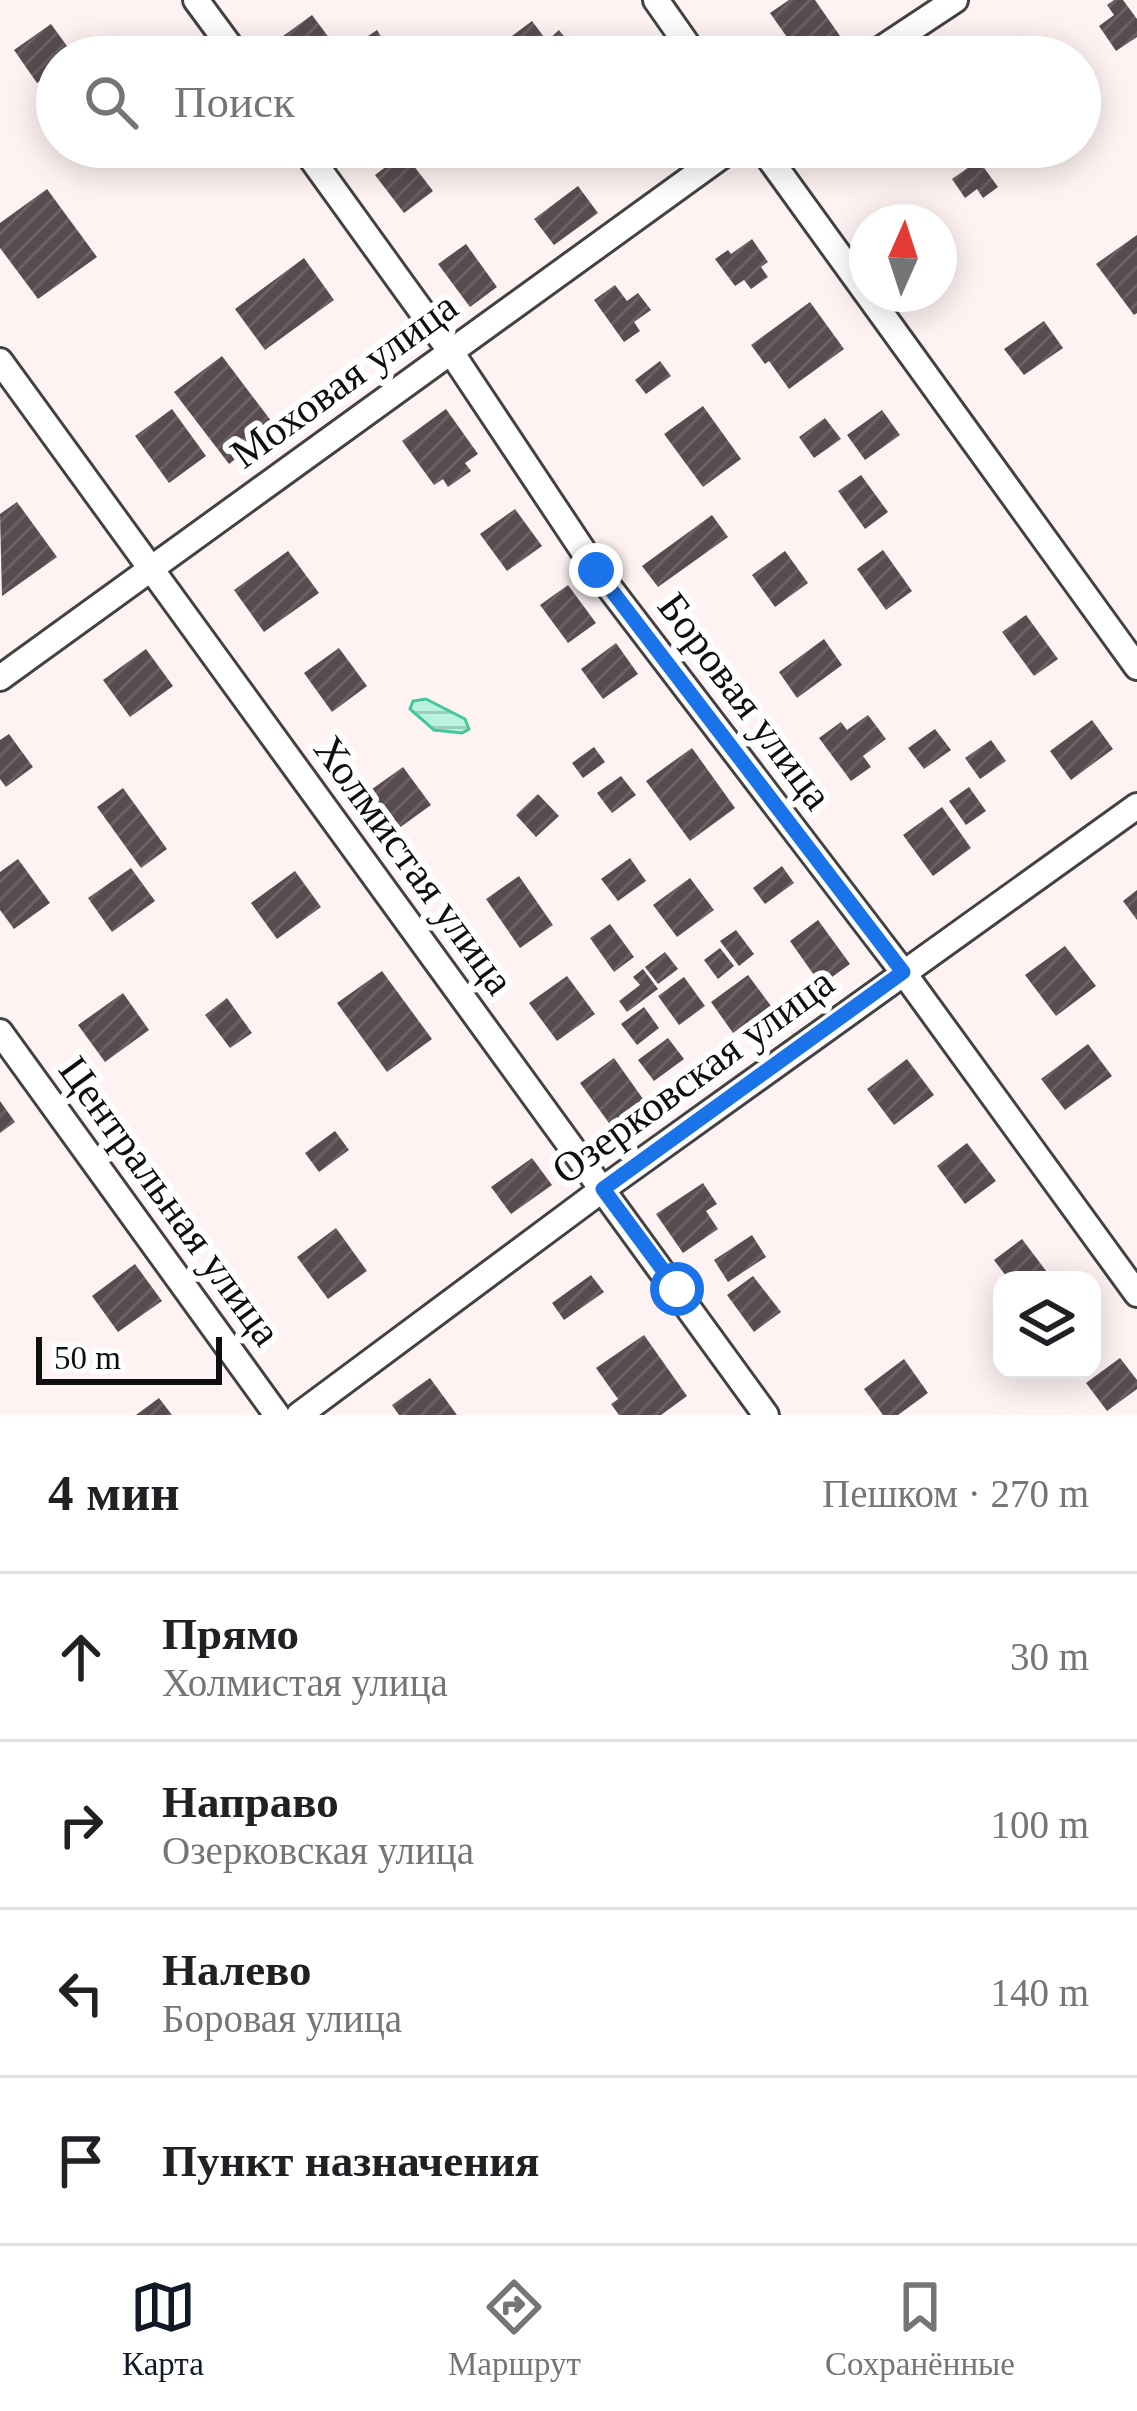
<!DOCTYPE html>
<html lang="ru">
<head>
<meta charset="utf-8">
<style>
	:root { --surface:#fff; --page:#f2f2f2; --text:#202124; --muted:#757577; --line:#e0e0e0; --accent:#111827 }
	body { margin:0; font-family:"Times New Roman",serif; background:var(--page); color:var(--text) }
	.controls { position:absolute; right:36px; bottom:36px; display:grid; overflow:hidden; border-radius:24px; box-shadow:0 6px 30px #0003 }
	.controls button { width:108px; height:108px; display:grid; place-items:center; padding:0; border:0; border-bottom:3px solid var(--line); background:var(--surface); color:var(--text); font:60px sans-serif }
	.compass { position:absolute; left:849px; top:204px; width:108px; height:108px; border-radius:50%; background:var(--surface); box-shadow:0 6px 30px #0003; rotate:3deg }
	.scale { position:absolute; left:36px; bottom:30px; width:186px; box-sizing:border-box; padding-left:12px; border:6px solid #0f0f0f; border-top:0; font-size:33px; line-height:42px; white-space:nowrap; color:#0f0f0f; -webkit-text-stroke:9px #fff; paint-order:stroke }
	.stop { position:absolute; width:36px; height:36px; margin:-27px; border:9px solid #1a73e8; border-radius:50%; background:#fff }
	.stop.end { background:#1a73e8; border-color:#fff; box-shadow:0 3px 12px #0008 }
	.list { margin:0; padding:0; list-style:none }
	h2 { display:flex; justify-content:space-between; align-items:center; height:156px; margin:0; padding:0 48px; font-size:51px }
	h2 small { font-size:39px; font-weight:400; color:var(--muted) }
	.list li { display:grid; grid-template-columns:78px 1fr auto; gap:36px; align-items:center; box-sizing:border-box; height:168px; padding:0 48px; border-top:3px solid var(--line) }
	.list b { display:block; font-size:45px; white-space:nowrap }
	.list p { margin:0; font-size:39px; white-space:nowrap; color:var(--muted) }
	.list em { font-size:39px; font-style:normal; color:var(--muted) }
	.icon { flex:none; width:66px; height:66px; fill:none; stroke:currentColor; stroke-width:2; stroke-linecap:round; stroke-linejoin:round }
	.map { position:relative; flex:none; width:1137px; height:1415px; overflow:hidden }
	.search { position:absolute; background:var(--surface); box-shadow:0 6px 30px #0003; left:36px; right:36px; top:36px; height:132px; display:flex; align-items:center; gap:30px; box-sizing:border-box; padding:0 42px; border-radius:66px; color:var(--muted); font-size:45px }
	.sheet { height:828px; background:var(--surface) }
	nav { display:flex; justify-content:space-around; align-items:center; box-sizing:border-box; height:168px; border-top:3px solid var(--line); background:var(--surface); font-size:33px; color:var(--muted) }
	nav a { display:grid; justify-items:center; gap:6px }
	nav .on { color:var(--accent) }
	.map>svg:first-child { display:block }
</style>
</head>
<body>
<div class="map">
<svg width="1137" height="1415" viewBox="0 0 1137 1415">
	<defs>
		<pattern id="water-rules" width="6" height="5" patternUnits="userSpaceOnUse" patternTransform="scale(3)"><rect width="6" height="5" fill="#b9f3df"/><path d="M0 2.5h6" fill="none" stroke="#9ecfbe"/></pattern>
		<pattern id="building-hatch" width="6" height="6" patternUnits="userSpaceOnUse" patternTransform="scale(3)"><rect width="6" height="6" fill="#584c50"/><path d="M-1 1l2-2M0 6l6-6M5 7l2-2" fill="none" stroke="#6b6165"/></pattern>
	</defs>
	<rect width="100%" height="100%" fill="#fef3f2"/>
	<polygon fill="url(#water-rules)" stroke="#44c79b" stroke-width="3" points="426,699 465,719 469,729 462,733 434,730 410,709 413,701"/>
	<g fill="url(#building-hatch)">
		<polygon points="789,0 815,0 840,36 811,57 801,57 770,13"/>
		<polygon points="1114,0 1123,0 1137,19 1137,37 1116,51 1099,26 1114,15 1107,5"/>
		<polygon points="312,15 339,51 331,57 293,57 279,39"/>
		<polygon points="532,21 547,41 559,30 573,48 560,57 509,57 500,45"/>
		<polygon points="51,24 75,57 57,57 57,69 37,83 14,50"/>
		<polygon points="377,30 385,43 362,57 355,45"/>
		<polygon points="900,147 927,147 901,167 894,158"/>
		<polygon points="404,153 433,191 404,213 375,175"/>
		<polygon points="974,154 998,187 983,198 977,189 965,198 952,179 972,165 967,159"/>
		<polygon points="578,186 598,213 554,245 534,219"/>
		<polygon points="47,189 97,257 38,299 0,248 0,223"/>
		<polygon points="1137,235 1137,313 1134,315 1096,264"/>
		<polygon points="752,239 768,262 761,267 768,277 751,289 744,280 735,286 715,259 728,250 731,254"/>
		<polygon points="466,244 497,287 470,307 438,264"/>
		<polygon points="304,258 334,300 265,350 235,309"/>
		<polygon points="615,285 627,301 638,293 651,310 634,322 640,331 624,342 594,300"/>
		<polygon points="810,302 844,349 789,389 769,361 765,364 751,345"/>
		<polygon points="1044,321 1063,348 1024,375 1004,349"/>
		<polygon points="222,356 284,438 245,467 238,457 229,464 174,392"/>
		<polygon points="660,361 671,376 646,394 635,380"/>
		<polygon points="703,406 741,459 703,487 664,434"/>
		<polygon points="172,409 206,456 169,483 135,436"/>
		<polygon points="446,409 478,454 465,463 471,471 448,487 443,479 434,485 402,441"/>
		<polygon points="882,410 900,435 865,460 847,435"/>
		<polygon points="825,418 841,439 814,458 799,437"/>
		<polygon points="861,475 888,512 865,529 838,491"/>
		<polygon points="17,502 57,557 2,596 0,514"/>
		<polygon points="515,509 542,546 507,571 480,534"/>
		<polygon points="712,515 728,537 658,587 642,566"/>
		<polygon points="883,550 912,591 886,610 857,569"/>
		<polygon points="288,551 319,593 264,632 234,590"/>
		<polygon points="785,551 808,583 775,607 752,575"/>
		<polygon points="568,585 596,623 568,643 540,605"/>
		<polygon points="1026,615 1058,659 1034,676 1002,632"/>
		<polygon points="824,639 842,665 797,698 779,672"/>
		<polygon points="616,643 638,674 603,699 581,669"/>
		<polygon points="339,648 367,686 332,712 304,673"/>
		<polygon points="146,649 173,686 130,717 103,680"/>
		<polygon points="868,715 886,739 863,756 871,767 851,781 819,738 841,722 847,730"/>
		<polygon points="1092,720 1113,749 1071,780 1050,751"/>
		<polygon points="935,729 951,750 924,769 908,748"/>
		<polygon points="9,734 33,767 6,787 0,779 0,740"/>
		<polygon points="991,740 1006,761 980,779 965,758"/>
		<polygon points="594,747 605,762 583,778 572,763"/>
		<polygon points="692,748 735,808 690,841 646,781"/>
		<polygon points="403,767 431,805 395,831 368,792"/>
		<polygon points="621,776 636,795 612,813 597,793"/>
		<polygon points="969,787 986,811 966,825 949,801"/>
		<polygon points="123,788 167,849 141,868 97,807"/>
		<polygon points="538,794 559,816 536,837 516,815"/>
		<polygon points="942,807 971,848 933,876 903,835"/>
		<polygon points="630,858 646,881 618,901 601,879"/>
		<polygon points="18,859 50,903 14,929 0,910 0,872"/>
		<polygon points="782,866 794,883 765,904 753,888"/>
		<polygon points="131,868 155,901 112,932 88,898"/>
		<polygon points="295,871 321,907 277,939 251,903"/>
		<polygon points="519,876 553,925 520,948 486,899"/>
		<polygon points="690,878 714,910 677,937 653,905"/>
		<polygon points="1137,890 1137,920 1123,901"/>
		<polygon points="818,920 850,964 821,985 790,941"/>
		<polygon points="610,924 634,957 614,972 590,938"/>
		<polygon points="736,930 754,954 739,966 720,941"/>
		<polygon points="1065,946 1096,986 1056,1016 1025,975"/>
		<polygon points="720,948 734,966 718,979 704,960"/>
		<polygon points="665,952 678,969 658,984 645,967"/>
		<polygon points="643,969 658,989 627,1012 619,1001 640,985 633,977"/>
		<polygon points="382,971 432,1039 387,1072 337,1003"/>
		<polygon points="748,975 771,1006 733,1033 711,1002"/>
		<polygon points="567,976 595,1014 557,1041 529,1003"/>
		<polygon points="684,977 705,1006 679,1025 658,996"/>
		<polygon points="123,993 149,1030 105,1062 78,1025"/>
		<polygon points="227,998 252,1033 230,1048 205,1015"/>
		<polygon points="644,1007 659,1028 637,1045 621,1024"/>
		<polygon points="668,1038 684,1059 654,1081 638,1060"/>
		<polygon points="1088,1044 1112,1076 1065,1110 1041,1079"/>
		<polygon points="614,1058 648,1106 614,1130 580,1083"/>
		<polygon points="907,1059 934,1095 894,1125 867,1089"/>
		<polygon points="0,1101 15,1122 0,1133"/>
		<polygon points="335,1131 349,1150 319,1172 305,1153"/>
		<polygon points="967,1143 996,1181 965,1204 937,1166"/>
		<polygon points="532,1158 552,1185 511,1214 491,1187"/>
		<polygon points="703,1183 717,1204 706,1211 718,1229 683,1253 656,1214"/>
		<polygon points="336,1228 367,1271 328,1299 297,1257"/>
		<polygon points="752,1235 766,1257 728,1282 714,1260"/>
		<polygon points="1022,1239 1053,1280 1009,1280 994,1260"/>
		<polygon points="135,1264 162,1301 118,1332 92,1296"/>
		<polygon points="591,1275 604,1292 564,1320 552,1303"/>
		<polygon points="753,1276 781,1312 754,1332 727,1295"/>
		<polygon points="644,1335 687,1396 661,1415 619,1415 611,1404 618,1399 596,1368"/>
		<polygon points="1120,1358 1137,1380 1137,1389 1107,1411 1086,1383"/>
		<polygon points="904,1359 928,1393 898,1415 883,1415 864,1389"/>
		<polygon points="430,1378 457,1415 399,1415 392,1405"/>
		<polygon points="159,1398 172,1415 136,1415"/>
	</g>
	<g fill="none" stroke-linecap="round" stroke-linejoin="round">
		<g stroke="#424242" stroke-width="30">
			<g id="street">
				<polyline points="196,0 238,57"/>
				<polyline points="656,0 696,57"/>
				<polyline points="869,57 955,0"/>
				<polyline points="303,147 451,352 596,570 903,972 1137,1294"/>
				<polyline points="761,147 1137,667"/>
				<polyline points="0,361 766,1415"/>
				<polyline points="0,678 734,147"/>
				<polyline points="0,1032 277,1415"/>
				<polyline points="299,1415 603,1189 1137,806"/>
			</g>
		</g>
		<use href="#street" stroke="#fff" stroke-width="24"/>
	</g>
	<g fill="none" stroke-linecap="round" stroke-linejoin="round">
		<polyline stroke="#1a73e8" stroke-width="15" points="596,570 903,972 603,1189 677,1289"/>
	</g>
	<g text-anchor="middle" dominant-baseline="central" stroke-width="12" stroke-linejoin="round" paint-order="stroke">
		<g font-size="42" fill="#0f0f0f" stroke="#fff">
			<text transform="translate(344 380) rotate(-36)">Моховая улица</text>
			<text transform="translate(745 701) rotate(53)">Боровая улица</text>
			<text transform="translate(414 865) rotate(54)">Холмистая улица</text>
			<text transform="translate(693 1076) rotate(-36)">Озерковская улица</text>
			<text transform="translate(170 1201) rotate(54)">Центральная улица</text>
		</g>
	</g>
</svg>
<div class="controls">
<button><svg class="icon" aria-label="layers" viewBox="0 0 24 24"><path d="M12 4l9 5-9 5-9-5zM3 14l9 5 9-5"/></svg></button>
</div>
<svg class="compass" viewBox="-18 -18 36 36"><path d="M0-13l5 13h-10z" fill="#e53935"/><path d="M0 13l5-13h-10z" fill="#757577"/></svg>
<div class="scale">50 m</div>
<div class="stop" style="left:677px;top:1289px"></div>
<div class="stop end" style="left:596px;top:570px"></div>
<div class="search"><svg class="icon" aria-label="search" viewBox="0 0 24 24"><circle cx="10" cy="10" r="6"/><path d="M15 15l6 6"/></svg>Поиск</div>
</div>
<section class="sheet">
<h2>4 мин<small>Пешком · 270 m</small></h2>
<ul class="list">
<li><svg class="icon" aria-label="ahead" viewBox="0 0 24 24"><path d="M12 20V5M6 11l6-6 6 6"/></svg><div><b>Прямо</b><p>Холмистая улица</p></div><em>30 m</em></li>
<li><svg class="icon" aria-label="right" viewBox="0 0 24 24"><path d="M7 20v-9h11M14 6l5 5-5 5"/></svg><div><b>Направо</b><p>Озерковская улица</p></div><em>100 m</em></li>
<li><svg class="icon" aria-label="left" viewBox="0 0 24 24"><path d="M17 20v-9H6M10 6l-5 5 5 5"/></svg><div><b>Налево</b><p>Боровая улица</p></div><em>140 m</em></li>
<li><svg class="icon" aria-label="arrive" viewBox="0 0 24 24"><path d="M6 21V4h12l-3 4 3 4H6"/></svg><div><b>Пункт назначения</b></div></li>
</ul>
</section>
<nav>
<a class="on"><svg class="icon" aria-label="map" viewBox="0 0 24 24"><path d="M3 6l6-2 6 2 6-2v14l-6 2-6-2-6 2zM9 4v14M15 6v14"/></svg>Карта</a>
<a><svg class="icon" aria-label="directions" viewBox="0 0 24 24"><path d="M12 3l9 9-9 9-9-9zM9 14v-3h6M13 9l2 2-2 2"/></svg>Маршрут</a>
<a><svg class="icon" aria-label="saved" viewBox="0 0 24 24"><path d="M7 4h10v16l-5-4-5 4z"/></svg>Сохранённые</a>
</nav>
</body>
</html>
